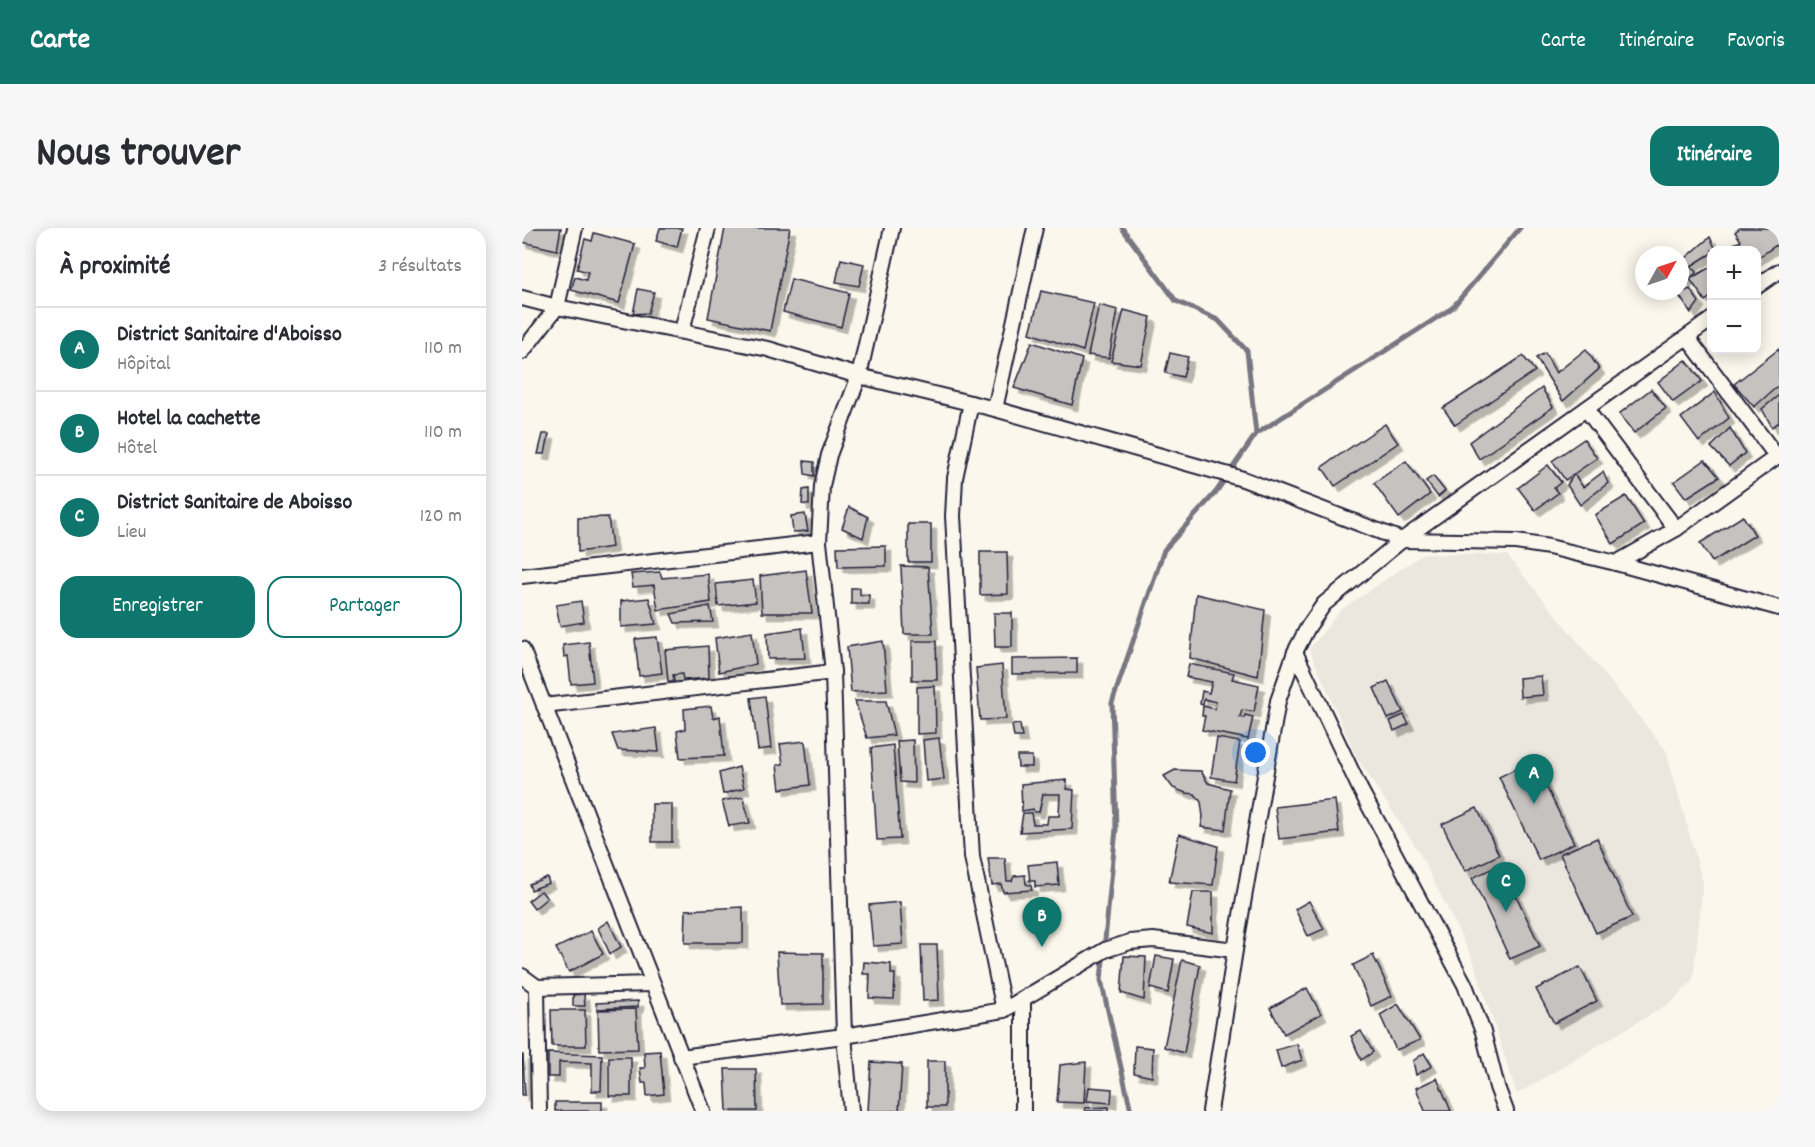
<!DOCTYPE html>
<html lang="fr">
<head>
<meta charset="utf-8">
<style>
	:root { --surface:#fff; --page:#f7f7f7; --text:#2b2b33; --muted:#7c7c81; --line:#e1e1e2; --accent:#0f766e }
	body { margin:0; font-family:Dekko,sans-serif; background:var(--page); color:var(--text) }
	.controls { position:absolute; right:18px; top:18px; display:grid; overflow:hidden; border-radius:12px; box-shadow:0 3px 15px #0003 }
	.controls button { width:54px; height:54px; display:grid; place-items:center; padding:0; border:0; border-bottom:2px solid var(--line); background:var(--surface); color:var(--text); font:30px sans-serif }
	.compass { position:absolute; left:1113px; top:18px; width:54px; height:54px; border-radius:50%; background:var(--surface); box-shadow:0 3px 15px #0003; rotate:50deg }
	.you { position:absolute; left:734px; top:525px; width:21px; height:21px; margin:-15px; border:4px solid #fff; border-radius:50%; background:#1a73e8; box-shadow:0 0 0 9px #1a73e833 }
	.badge { display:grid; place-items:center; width:39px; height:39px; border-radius:50%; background:var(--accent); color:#fff; font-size:20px; font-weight:700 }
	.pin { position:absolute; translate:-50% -50px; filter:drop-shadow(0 2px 3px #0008) }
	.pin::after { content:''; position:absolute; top:32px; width:21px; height:18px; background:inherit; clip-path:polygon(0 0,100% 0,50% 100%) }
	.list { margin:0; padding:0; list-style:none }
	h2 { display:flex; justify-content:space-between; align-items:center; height:78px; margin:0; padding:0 24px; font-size:26px }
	h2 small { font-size:20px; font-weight:400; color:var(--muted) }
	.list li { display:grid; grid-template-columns:39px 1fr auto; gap:18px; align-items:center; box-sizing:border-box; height:84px; padding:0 24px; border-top:2px solid var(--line) }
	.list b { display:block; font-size:22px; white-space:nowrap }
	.list p { margin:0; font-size:20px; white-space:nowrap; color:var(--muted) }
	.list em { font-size:20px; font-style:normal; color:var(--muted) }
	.actions { display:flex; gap:12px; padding:18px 24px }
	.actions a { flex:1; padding:14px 0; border:2px solid var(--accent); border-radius:18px; text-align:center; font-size:21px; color:var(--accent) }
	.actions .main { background:var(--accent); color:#fff }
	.map { position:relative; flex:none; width:1257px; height:883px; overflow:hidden; border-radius:18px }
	header { display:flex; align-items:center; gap:36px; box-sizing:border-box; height:84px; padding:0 30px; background:var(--accent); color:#fff }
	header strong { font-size:28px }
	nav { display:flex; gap:33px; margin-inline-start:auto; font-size:21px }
	.intro { display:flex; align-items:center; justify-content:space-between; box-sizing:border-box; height:144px; padding:0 36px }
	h1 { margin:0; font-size:42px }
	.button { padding:15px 27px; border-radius:18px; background:var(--accent); color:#fff; font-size:21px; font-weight:700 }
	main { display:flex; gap:36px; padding:0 36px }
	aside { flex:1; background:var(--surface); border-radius:18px; box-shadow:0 3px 15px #0003 }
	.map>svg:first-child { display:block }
</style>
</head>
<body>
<header>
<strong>Carte</strong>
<nav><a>Carte</a><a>Itinéraire</a><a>Favoris</a></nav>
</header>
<div class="intro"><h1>Nous trouver</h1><a class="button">Itinéraire</a></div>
<main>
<aside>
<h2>À proximité<small>3 résultats</small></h2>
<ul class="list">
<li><span class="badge">A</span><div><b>District Sanitaire d'Aboisso</b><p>Hôpital</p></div><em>110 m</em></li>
<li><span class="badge">B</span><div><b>Hotel la cachette</b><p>Hôtel</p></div><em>110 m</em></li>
<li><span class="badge">C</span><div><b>District Sanitaire de Aboisso</b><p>Lieu</p></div><em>120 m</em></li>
</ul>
<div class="actions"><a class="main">Enregistrer</a><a>Partager</a></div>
</aside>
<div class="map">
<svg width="1257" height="883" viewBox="0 0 1257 883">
	<defs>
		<filter id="shadow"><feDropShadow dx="5.5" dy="5.5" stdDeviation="0" flood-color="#0004"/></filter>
	</defs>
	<rect width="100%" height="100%" fill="#fbf7ec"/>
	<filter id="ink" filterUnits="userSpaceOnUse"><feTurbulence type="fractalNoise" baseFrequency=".0167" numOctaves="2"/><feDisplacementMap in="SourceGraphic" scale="12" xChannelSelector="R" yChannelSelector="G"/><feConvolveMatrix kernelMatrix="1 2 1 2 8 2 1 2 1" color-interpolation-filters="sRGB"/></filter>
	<g filter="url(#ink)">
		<polygon fill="#ebe7df" points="901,326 985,327 1144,522 1181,655 1171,752 1151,773 995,866 951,732 896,622 835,530 787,421 819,382"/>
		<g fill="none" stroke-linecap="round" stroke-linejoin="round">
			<g stroke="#787681" stroke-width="5">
				<polyline points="600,0 654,73 696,92 725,123 734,206"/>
				<polyline points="609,883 579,752 594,601 590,475 642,322 694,264 734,206 930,80 998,0"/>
			</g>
		</g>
		<g fill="#c6c2c0" stroke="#22223b" stroke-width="1.5" filter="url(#shadow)">
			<polygon points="0,0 39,0 35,22 0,14"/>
			<polygon points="138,0 160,0 155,19 134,13"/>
			<polygon points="203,0 268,0 248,103 186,90"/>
			<polygon points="1218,0 1257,0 1257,15 1234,31 1234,22 1204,22 1202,20 1219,13 1213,4"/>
			<polygon points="72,5 113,16 97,75 49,62 53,49 64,52 66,44 55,41 63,11 70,13"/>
			<polygon points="1188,9 1194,22 1190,22 1190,25 1169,38 1175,44 1163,55 1158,45 1158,35"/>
			<polygon points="319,31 342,36 337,58 314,54"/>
			<polygon points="1190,38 1190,68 1183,73 1168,51"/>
			<polygon points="269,51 327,65 319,99 261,84"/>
			<polygon points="116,61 132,64 126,85 111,86"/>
			<polygon points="1168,61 1177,74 1169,85 1156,66"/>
			<polygon points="519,63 572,75 561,123 508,105"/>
			<polygon points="577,77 596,82 587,130 566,127"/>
			<polygon points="602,82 629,89 619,137 589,133"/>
			<polygon points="510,114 560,131 550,177 492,160"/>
			<polygon points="1064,121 1077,141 1041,173 1014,130 1023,125 1034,145"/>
			<polygon points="1257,121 1257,157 1232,179 1212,156"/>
			<polygon points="648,125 666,129 661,149 643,145"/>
			<polygon points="1001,128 1013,143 933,197 921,180"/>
			<polygon points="1164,132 1180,153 1151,174 1136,154"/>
			<polygon points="1020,160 1031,179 957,231 947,214"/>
			<polygon points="1129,161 1144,180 1112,205 1097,186"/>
			<polygon points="1193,164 1207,190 1177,214 1159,190"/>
			<polygon points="1257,167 1257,194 1250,199 1240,181"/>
			<polygon points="863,196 876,215 813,258 800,239"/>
			<polygon points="1208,200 1223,225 1207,238 1189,219"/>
			<polygon points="21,206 27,206 23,226 16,226"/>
			<polygon points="1062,211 1075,230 1043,252 1030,233"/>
			<polygon points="1183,232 1197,249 1164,270 1152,254"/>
			<polygon points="282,233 292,234 292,248 283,246"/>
			<polygon points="884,233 908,266 877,290 852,255"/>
			<polygon points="1026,237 1039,254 1032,260 1036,265 1013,282 996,260"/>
			<polygon points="1081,244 1086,255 1058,277 1045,257 1052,246 1061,259"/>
			<polygon points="911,248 923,263 916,269 904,253"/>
			<polygon points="287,261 287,277 280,276 281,262"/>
			<polygon points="1104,268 1122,296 1091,316 1073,287"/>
			<polygon points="327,279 346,289 341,310 320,300"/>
			<polygon points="283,286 286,303 271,304 269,288"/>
			<polygon points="1221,288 1233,307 1190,334 1178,315"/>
			<polygon points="86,289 90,319 56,324 56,290"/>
			<rect x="386" y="296" width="23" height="38"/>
			<polygon points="364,318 364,338 316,339 315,319"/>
			<polygon points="458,324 485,324 486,366 458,367"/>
			<polygon points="379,338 406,339 411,406 382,406"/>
			<polygon points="284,342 290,385 240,385 238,348"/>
			<polygon points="138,344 140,350 186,346 189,374 136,382 132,357 111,359 109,346"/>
			<polygon points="231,352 234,374 196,378 194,356"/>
			<polygon points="329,360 338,360 338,367 347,367 347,376 329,376"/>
			<polygon points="674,366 743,382 736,448 668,430"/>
			<polygon points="127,370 134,396 99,399 99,373"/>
			<polygon points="59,373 62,394 38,398 34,377"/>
			<polygon points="188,378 191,394 153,395 149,386"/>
			<polygon points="472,385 490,385 490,419 473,419"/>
			<polygon points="280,400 283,430 246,431 245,405"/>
			<polygon points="230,404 234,436 197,444 193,410"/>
			<polygon points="135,409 140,445 117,448 113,411"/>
			<polygon points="361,413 365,462 329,464 325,419"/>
			<polygon points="390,413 414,413 415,452 390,452"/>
			<polygon points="67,414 71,454 49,456 46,428 42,429 41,417"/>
			<polygon points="186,418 187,450 161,452 160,446 151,447 152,453 146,453 143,422"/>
			<polygon points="555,430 555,445 490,446 490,431"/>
			<polygon points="667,436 712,445 710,451 737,457 732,484 720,482 718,489 722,490 723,487 731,489 726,511 680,502 683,488 680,488 681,478 693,481 694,474 682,471 681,477 678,476 680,463 687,465 690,454 664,449"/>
			<polygon points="480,437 484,491 458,492 454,440"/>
			<polygon points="1019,448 1021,467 998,469 997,450"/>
			<polygon points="866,453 881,484 866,491 852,460"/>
			<polygon points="413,458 414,505 395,506 395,459"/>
			<polygon points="243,468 249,520 236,522 229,470"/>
			<polygon points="333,473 364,473 372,507 345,510"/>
			<polygon points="189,478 191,490 198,488 202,528 158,530 155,503 163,501 162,481"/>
			<polygon points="882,487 887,496 872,503 868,493"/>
			<polygon points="498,496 500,509 492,509 490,497"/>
			<polygon points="134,500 137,524 96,522 90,506"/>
			<polygon points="417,510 422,551 404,553 401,512"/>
			<polygon points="695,510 718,514 712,553 689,549"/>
			<polygon points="391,512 392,555 378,554 375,513"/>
			<polygon points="283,513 288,557 258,561 255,537 261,536 258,516"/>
			<polygon points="371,517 378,611 355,612 349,520"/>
			<polygon points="495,528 510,528 510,539 496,539"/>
			<polygon points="1011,532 1052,615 1017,632 977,549"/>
			<polygon points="217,539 222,560 201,566 197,545"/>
			<polygon points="653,542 679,543 686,555 708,561 703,602 679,599 681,589 679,574 673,566 664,565 651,560 642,548"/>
			<polygon points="545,552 545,561 552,562 550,601 498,604 501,585 509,585 511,596 525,596 526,588 537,588 538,566 521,566 517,584 512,584 511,581 500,583 499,556"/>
			<polygon points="221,569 228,595 207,598 200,573"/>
			<polygon points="813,572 817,604 757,611 753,579"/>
			<rect x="130" y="576" width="20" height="38"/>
			<polygon points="955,580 977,627 943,643 920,596"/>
			<polygon points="657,606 696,618 691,657 647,654"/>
			<polygon points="1075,610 1110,689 1074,705 1038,626"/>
			<polygon points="466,630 483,630 485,653 490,653 492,648 503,647 504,656 509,658 510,662 481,664 479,656 470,657"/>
			<polygon points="535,634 537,657 513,659 513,653 508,653 506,637"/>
			<polygon points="979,636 1018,718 988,731 950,650"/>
			<polygon points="25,649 27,655 9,662 7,656"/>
			<polygon points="19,663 25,670 12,681 6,673"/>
			<polygon points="671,664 691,664 691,705 665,699"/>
			<polygon points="787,673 802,701 786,708 773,681"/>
			<polygon points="378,674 381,716 351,718 347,677"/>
			<polygon points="221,679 221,715 163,715 164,682"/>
			<polygon points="86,693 99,719 88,726 76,700"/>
			<polygon points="69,703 81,726 47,744 34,720"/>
			<polygon points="399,717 415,717 417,772 401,773"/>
			<polygon points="255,724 301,725 301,776 258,777"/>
			<polygon points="851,727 870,768 849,778 831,737"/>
			<polygon points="602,728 624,729 622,772 599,765"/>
			<polygon points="634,728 652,731 646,765 628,760"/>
			<polygon points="660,732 678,737 662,825 642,819"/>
			<polygon points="342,734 369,736 369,746 373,746 372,771 347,770 348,746 341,746"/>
			<polygon points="1058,739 1075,773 1032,795 1014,761"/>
			<polygon points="785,760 799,786 762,806 748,780"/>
			<polygon points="62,766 63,778 51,778 51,767"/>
			<polygon points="116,773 116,779 75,781 74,775"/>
			<polygon points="876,776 898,812 874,822 858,787"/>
			<polygon points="114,781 116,821 77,822 76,782"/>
			<polygon points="29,782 63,782 64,818 30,818"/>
			<polygon points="839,803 851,824 839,832 829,808"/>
			<polygon points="775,816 780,832 759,840 754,822"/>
			<polygon points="613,818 631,820 630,849 612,845"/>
			<polygon points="138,823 142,866 125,868 124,855 120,855 118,840 123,840 122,824"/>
			<polygon points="26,825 80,827 79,863 70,863 70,835 37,834 37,849 26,849"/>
			<polygon points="902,825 910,838 894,847 891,833"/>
			<polygon points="0,827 1,827 3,867 0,867"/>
			<rect x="87" y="829" width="22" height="39"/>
			<rect x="405" y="833" width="18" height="46"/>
			<polygon points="349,834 380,836 377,883 346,883"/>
			<polygon points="564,834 562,875 535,874 538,837"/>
			<polygon points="203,841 234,841 235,883 205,883"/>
			<polygon points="915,850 929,883 903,883 894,860"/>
			<polygon points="567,859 590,861 589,875 565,873"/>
			<rect x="33" y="874" width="47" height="9"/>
			<polygon points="587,879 587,883 563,883 563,880"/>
		</g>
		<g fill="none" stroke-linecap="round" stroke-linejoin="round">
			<g stroke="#22223b" stroke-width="18">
				<g id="minor">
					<polyline points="1234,59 1257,43"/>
					<polyline points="0,70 35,79 246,121 337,148 473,181 721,251 880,312 994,314 1027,319 1094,335 1257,380"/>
					<polyline points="160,103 186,0"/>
					<polyline points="1165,109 1255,229"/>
					<polyline points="0,124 35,79 53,0"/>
					<polyline points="449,175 433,250 431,288 450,629 482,782"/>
					<polyline points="473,181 513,0"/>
					<polyline points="1064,181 1154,301"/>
					<polyline points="1094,335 1154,301 1257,227"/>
					<polyline points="0,348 297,314"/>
					<polyline points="0,421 181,883"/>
					<polyline points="773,424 838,561 943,757 961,804 975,859 984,883"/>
					<polyline points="22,478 311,444"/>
					<polyline points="0,748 15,759 130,756"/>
					<polyline points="15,759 17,883"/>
					<polyline points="501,771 501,883"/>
					<polyline points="159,829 322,808 482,782 583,722 608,714 631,712 713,722"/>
					<polyline points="329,883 322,808 311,444 297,314 300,258 307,227 337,148 370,0"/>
					<polyline points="688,883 713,722 756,473 773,424 786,399 802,376 880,312 1190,91"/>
				</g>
			</g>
			<use href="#minor" stroke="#fbf7ec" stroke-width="14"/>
		</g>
	</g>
</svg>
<div class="controls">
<button>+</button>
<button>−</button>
</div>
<svg class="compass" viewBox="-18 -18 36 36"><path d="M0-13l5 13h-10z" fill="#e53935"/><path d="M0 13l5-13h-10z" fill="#7c7c81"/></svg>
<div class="you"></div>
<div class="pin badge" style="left:1012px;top:576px">A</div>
<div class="pin badge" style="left:520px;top:719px">B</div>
<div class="pin badge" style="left:984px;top:684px">C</div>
</div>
</main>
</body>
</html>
